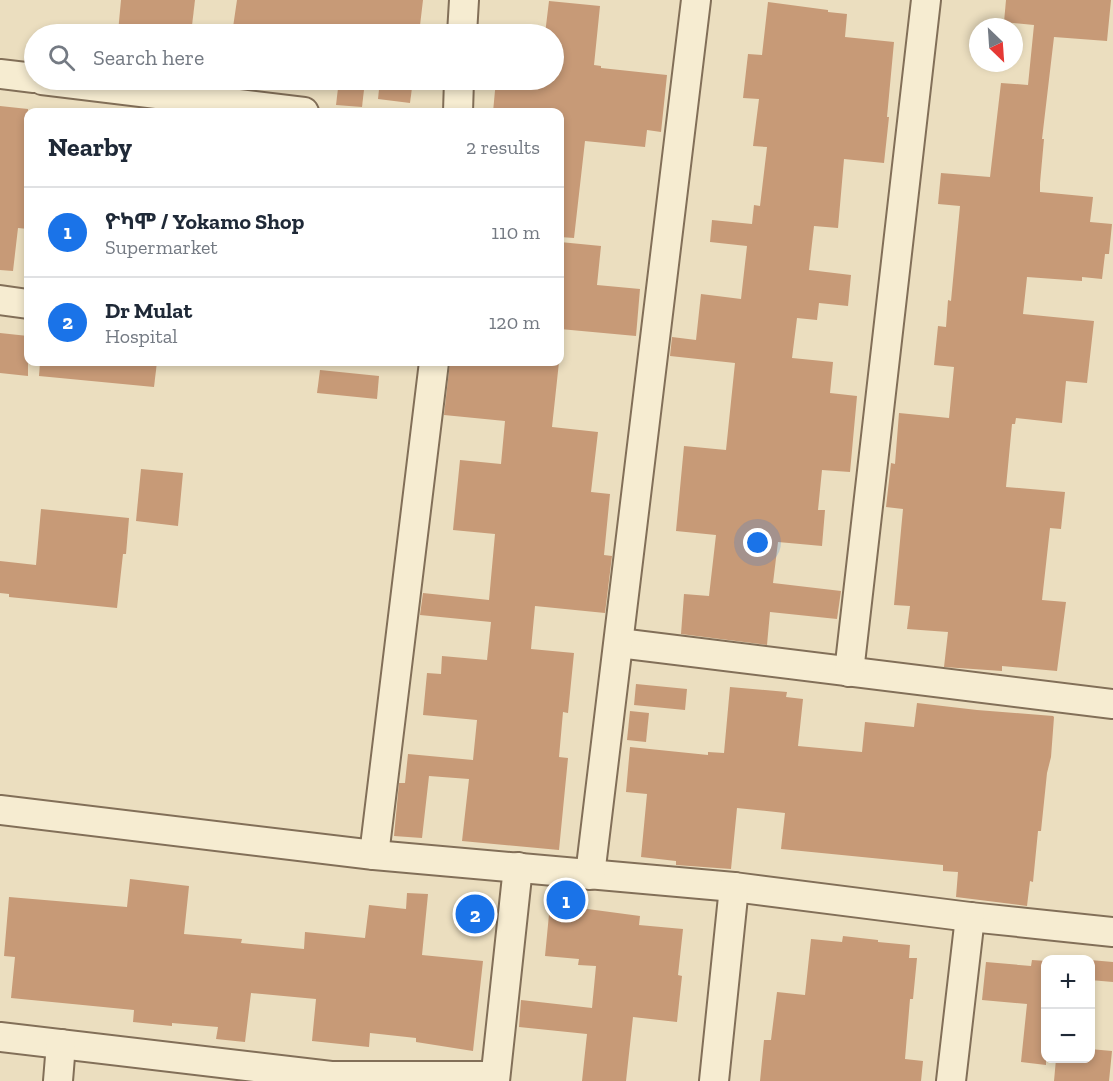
<!DOCTYPE html>
<html lang="en">
<head>
<meta charset="utf-8">
<style>
	:root { --surface:#fff; --page:#f2f2f3; --text:#1f2937; --muted:#747a83; --line:#e0e1e3; --accent:#1a73e8 }
	body { margin:0; font-family:"Zilla Slab","Noto Sans Ethiopic",serif; background:var(--page); color:var(--text) }
	.controls { position:absolute; right:18px; bottom:18px; display:grid; overflow:hidden; border-radius:12px; box-shadow:0 3px 9px #0003 }
	.controls button { width:54px; height:54px; display:grid; place-items:center; padding:0; border:0; border-bottom:2px solid var(--line); background:var(--surface); color:var(--text); font:30px sans-serif }
	.compass { position:absolute; left:969px; top:18px; width:54px; height:54px; border-radius:50%; background:var(--surface); box-shadow:0 3px 9px #0003; rotate:155deg }
	.you { position:absolute; left:758px; top:543px; width:21px; height:21px; margin:-15px; border:4px solid #fff; border-radius:50%; background:#1a73e8; box-shadow:0 0 0 9px #1a73e833 }
	.badge { display:grid; place-items:center; width:39px; height:39px; border-radius:50%; background:var(--accent); color:#fff; font-size:20px; font-weight:700 }
	.pin { position:absolute; translate:-50% -50%; border:3px solid #fff; box-shadow:0 2px 6px #0006 }
	.list { margin:0; padding:0; list-style:none }
	h2 { display:flex; justify-content:space-between; align-items:center; height:78px; margin:0; padding:0 24px; font-size:26px }
	h2 small { font-size:20px; font-weight:400; color:var(--muted) }
	.list li { display:grid; grid-template-columns:39px 1fr auto; gap:18px; align-items:center; box-sizing:border-box; height:90px; padding:0 24px; border-top:2px solid var(--line) }
	.list b { display:block; font-size:22px; white-space:nowrap }
	.list p { margin:0; font-size:20px; white-space:nowrap; color:var(--muted) }
	.list em { font-size:20px; font-style:normal; color:var(--muted) }
	.icon { flex:none; width:33px; height:33px; fill:none; stroke:currentColor; stroke-width:2; stroke-linecap:round; stroke-linejoin:round }
	.map { position:relative; flex:none; width:1113px; height:1081px; overflow:hidden }
	.search { position:absolute; background:var(--surface); box-shadow:0 3px 9px #0003; left:24px; top:24px; width:540px; height:66px; display:flex; align-items:center; gap:15px; box-sizing:border-box; padding:0 21px; border-radius:33px; color:var(--muted); font-size:22px }
	.panel { position:absolute; background:var(--surface); box-shadow:0 3px 9px #0003; left:24px; top:108px; width:540px; height:258px; border-radius:12px }
	.map>svg:first-child { display:block }
</style>
</head>
<body>
<div class="map">
<svg width="1113" height="1081" viewBox="0 0 1113 1081">
	<rect width="100%" height="100%" fill="#ebdebf"/>
	<g fill="#c79a77">
		<polygon points="121,0 195,0 191,34 148,34 118,32"/>
		<polygon points="237,0 423,0 419,34 344,34 344,32 303,28 302,32 265,29 265,34 232,34"/>
		<polygon points="1006,0 1111,0 1107,41 1054,37 1042,139 1044,139 1040,183 1040,192 1093,197 1090,222 1112,224 1109,254 1105,254 1102,279 1082,277 1082,281 1027,277 1023,314 1094,321 1087,383 1066,381 1062,423 1016,418 1015,424 1012,424 1006,487 1065,492 1061,529 1050,528 1042,600 1066,602 1057,671 1002,666 1002,671 944,667 948,632 907,629 910,606 894,605 903,509 886,507 891,463 895,464 899,413 949,418 954,367 934,365 938,326 946,327 948,300 951,301 960,206 938,204 941,173 990,177 1001,83 1028,85 1034,25 1004,22"/>
		<polygon points="549,1 600,6 594,65 601,66 601,68 667,75 661,132 647,130 645,147 585,141 574,238 560,237 560,180 564,132 560,132 560,112 493,112 496,80 554,80 554,34 545,34"/>
		<polygon points="768,2 828,10 828,12 847,14 845,37 894,42 887,117 889,117 884,163 844,159 838,228 814,226 809,270 851,275 848,306 819,303 817,320 797,318 792,358 833,362 830,393 857,396 850,472 822,470 818,510 825,510 822,546 778,542 773,583 841,591 837,619 770,612 767,645 681,634 684,594 709,596 716,535 676,531 684,446 726,450 735,363 670,356 672,337 696,340 701,294 741,299 747,246 710,242 712,220 752,224 754,205 760,206 767,147 753,146 759,99 743,98 748,54 762,55"/>
		<polygon points="339,80 365,81 362,107 336,105"/>
		<polygon points="380,80 413,80 410,103 378,99"/>
		<polygon points="0,106 28,109 28,229 18,228 13,271 0,270"/>
		<polygon points="560,242 601,246 597,285 640,289 636,336 560,329"/>
		<polygon points="0,333 28,336 28,376 0,373"/>
		<polygon points="40,362 157,362 154,387 39,376"/>
		<polygon points="450,362 559,362 552,427 598,432 591,492 610,494 604,555 612,556 605,613 535,606 531,649 574,653 568,713 563,712 559,757 568,758 559,850 462,841 469,779 429,776 422,838 394,836 399,783 405,783 408,754 473,760 477,720 423,715 427,673 441,674 442,656 487,660 491,622 420,615 423,593 489,600 495,534 453,530 460,460 501,464 505,421 444,415"/>
		<polygon points="320,370 379,376 377,399 317,393"/>
		<polygon points="141,469 183,473 178,526 136,521"/>
		<polygon points="41,509 129,518 126,554 123,554 117,608 9,597 9,594 0,593 0,561 36,565"/>
		<polygon points="636,684 687,689 685,710 634,705"/>
		<polygon points="730,687 787,692 786,697 803,699 798,746 862,752 865,722 914,727 917,703 977,710 1053,716 1054,717 1051,757 1047,773 1041,831 1038,831 1033,882 1030,881 1027,906 956,897 958,872 943,871 943,865 781,849 785,813 737,808 731,869 676,865 676,861 641,857 647,794 626,792 630,747 708,755 708,752 724,753"/>
		<polygon points="630,711 649,713 646,742 627,740"/>
		<polygon points="130,879 189,886 184,934 242,939 241,943 304,949 305,932 365,938 369,905 406,909 407,893 428,894 422,955 483,961 473,1051 416,1042 416,1038 370,1033 369,1047 312,1041 316,999 251,993 245,1042 216,1039 218,1027 172,1023 172,1026 133,1022 134,1010 11,998 15,957 4,956 9,897 127,907"/>
		<polygon points="550,904 640,916 639,925 683,929 678,975 682,976 677,1022 633,1017 626,1081 582,1081 587,1034 519,1027 521,1000 592,1008 596,966 578,965 579,959 545,956"/>
		<polygon points="843,936 878,940 878,942 910,945 909,958 917,958 913,999 910,999 905,1059 923,1061 921,1081 760,1081 764,1040 771,1040 777,992 805,995 811,939 842,942"/>
		<polygon points="1032,960 1046,961 1046,1065 1021,1062 1027,1004 982,1000 986,962 1031,966"/>
		<polygon points="1090,960 1113,962 1113,982 1090,980"/>
		<polygon points="1090,1049 1112,1051 1109,1081 1054,1081 1056,1059 1090,1059"/>
	</g>
	<g fill="none" stroke-linecap="round" stroke-linejoin="round">
		<g stroke="#826f58" stroke-width="32">
			<g id="street">
				<polyline points="462,34 464,0"/>
				<polyline points="0,74 34,78"/>
				<polyline points="42,80 304,112"/>
				<polyline points="458,112 459,80"/>
				<polyline points="0,300 28,304"/>
				<polyline points="619,643 1113,704"/>
				<polyline points="849,672 926,0"/>
				<polyline points="0,810 374,855 734,887 970,917 1113,932"/>
				<polyline points="374,855 434,362"/>
				<polyline points="590,875 696,0"/>
				<polyline points="0,1037 331,1076 495,1076"/>
				<polyline points="58,1081 61,1044"/>
				<polyline points="495,1081 518,867"/>
				<polyline points="714,1081 734,887"/>
				<polyline points="951,1081 970,917"/>
			</g>
		</g>
		<use href="#street" stroke="#f6ecd1" stroke-width="28"/>
	</g>
</svg>
<div class="controls">
<button>+</button>
<button>−</button>
</div>
<svg class="compass" viewBox="-18 -18 36 36"><path d="M0-13l5 13h-10z" fill="#e53935"/><path d="M0 13l5-13h-10z" fill="#747a83"/></svg>
<div class="you"></div>
<div class="pin badge" style="left:566px;top:900px">1</div>
<div class="pin badge" style="left:475px;top:914px">2</div>
<div class="search"><svg class="icon" aria-label="search" viewBox="0 0 24 24"><circle cx="10" cy="10" r="6"/><path d="M15 15l6 6"/></svg>Search here</div>
<section class="panel">
<h2>Nearby<small>2 results</small></h2>
<ul class="list">
<li><span class="badge">1</span><div><b>ዮካሞ / Yokamo Shop</b><p>Supermarket</p></div><em>110 m</em></li>
<li><span class="badge">2</span><div><b>Dr Mulat</b><p>Hospital</p></div><em>120 m</em></li>
</ul>
</section>
</div>
</body>
</html>
